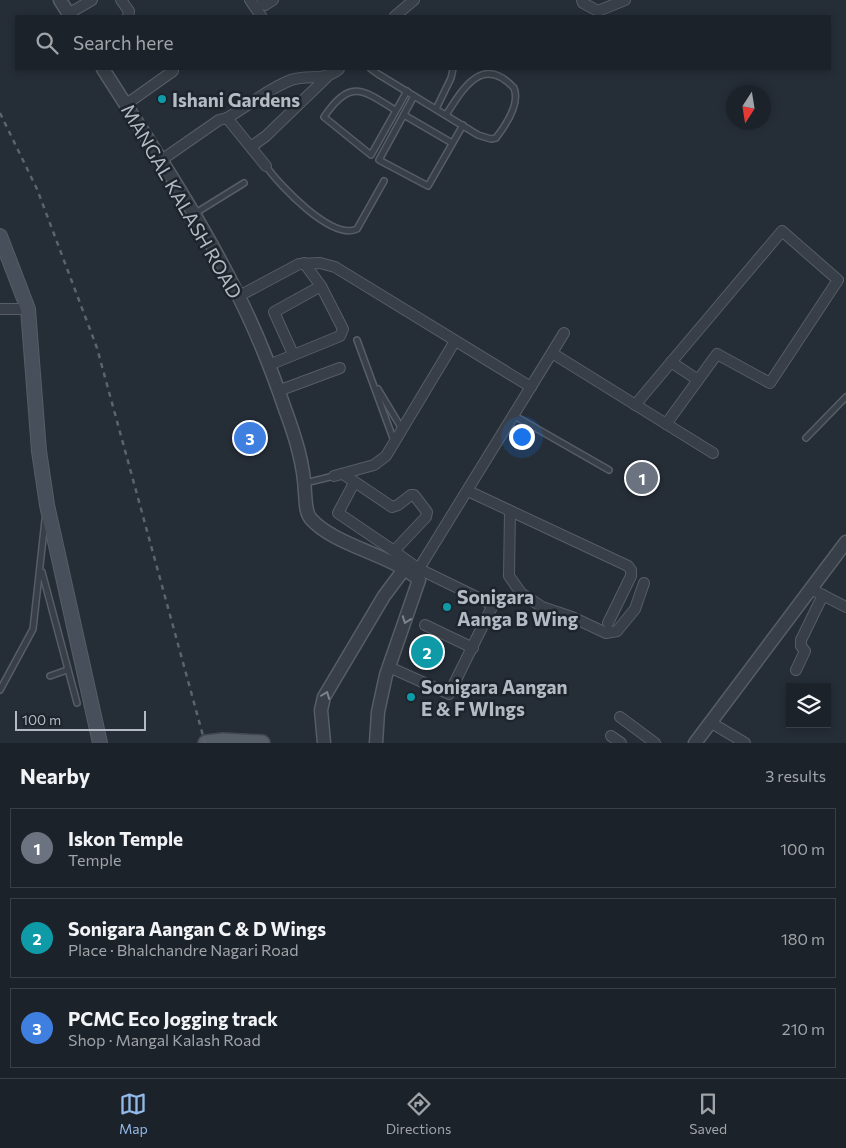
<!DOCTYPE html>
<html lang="en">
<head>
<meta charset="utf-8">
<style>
	:root { --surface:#1c2229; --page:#252a31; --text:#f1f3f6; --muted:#a0a4a8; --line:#3a3f46; --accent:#92b9e9 }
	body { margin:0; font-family:Commissioner,sans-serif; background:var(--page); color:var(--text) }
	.controls { position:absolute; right:15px; bottom:15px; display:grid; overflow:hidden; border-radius:0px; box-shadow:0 2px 8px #0003 }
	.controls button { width:45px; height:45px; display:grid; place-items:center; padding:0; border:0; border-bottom:1px solid var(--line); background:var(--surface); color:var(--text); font:25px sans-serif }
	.compass { position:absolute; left:726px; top:85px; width:45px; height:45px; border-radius:50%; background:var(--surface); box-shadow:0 2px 8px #0003; rotate:192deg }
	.scale { position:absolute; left:15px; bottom:12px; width:131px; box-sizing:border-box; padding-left:5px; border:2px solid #b3bac4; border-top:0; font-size:14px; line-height:18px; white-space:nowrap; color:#b3bac4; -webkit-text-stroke:4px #1d242c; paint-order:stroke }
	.you { position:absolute; left:521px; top:436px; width:18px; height:18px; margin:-12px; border:4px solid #fff; border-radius:50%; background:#1a73e8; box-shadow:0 0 0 8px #1a73e833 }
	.badge { display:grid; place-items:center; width:32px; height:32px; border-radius:50%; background:var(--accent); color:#fff; font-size:16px; font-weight:700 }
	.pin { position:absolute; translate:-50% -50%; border:2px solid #fff; box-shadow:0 1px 5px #0006 }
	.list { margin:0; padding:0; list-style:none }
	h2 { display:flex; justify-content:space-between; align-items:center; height:65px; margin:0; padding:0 20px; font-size:21px }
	h2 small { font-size:16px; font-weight:400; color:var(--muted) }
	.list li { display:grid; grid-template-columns:32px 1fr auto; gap:15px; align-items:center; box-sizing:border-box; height:80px; margin:0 10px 10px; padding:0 10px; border:1px solid var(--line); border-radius:0px }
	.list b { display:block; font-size:19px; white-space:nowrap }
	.list p { margin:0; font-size:16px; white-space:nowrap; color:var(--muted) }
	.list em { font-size:16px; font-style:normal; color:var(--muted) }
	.icon { flex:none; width:28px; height:28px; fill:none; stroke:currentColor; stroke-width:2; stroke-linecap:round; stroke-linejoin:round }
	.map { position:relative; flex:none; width:846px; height:743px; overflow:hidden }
	.search { position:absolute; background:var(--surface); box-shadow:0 2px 8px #0003; left:15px; right:15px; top:15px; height:55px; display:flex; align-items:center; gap:12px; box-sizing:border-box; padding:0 18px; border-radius:0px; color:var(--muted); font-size:19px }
	.sheet { height:335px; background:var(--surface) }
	nav { display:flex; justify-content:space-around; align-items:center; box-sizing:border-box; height:70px; border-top:1px solid var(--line); background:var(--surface); font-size:14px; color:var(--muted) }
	nav a { display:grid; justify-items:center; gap:2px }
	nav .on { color:var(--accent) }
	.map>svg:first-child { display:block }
</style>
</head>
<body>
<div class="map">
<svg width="846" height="743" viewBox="0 0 846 743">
	<rect width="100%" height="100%" fill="#252d37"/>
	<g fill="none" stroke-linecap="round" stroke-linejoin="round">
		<g stroke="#565d65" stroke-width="8">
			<g id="service">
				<path d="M371,69L378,74L478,135L491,139L496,138C506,125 520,103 514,88C483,54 463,88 446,115"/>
				<polyline points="414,96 379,160 428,186 463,125"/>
				<polyline points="436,109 451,78 453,69"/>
				<path d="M395,110C362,89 350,79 324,117L371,155L407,91"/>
				<polyline points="404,115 452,143"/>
				<path d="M266,166C279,185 332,241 357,229L384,181"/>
				<polyline points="194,214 244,183"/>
				<polyline points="357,340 394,441"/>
				<polyline points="378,389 402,429"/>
				<polyline points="513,415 609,470"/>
				<polyline points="806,438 846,397"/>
				<polyline points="305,483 334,476"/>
				<polyline points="42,572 77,703"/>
				<polyline points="50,676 67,670"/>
				<polyline points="0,690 33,629 45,520"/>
			</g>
		</g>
		<g stroke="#565d65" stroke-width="12">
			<g id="minor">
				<polyline points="121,0 129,11 128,16"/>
				<polyline points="250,0 261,16"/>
				<polyline points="262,0 265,5 273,0"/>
				<polyline points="582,0 583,3 598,11 625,0"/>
				<polyline points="68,14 92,0"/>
				<polyline points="395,16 414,0"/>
				<polyline points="125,105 173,71"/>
				<polyline points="227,118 266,166"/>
				<polyline points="252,146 266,136 327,77"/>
				<path d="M160,161L219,120L227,118C248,106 269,88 291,80C310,74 323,82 339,69"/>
				<polyline points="239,296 299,264 320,263 335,267 531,387"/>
				<polyline points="0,309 28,309"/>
				<polyline points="552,353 713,453"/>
				<polyline points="293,354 274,312 321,286 304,263"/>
				<polyline points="671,362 698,380"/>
				<polyline points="269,365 340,336 343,329 321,286"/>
				<polyline points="278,391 340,368"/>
				<polyline points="635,405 782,231 838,280 770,383 717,354 666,424"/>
				<polyline points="343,474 392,507 398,505 411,495 414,495 427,512 426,517 394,551 419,569 493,605 449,694 389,667"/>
				<polyline points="334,476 374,465 386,456 455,341"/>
				<polyline points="354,483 338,513 394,551"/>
				<polyline points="468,491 628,566 631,570 631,576 608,623"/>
				<polyline points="510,511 509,576 521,593 542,607 572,617 606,633 617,631 635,609 644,583"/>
				<polyline points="415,575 564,333"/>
				<polyline points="811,589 846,607"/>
				<polyline points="425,625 473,648"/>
				<polyline points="796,670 805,651 801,646 801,640 823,595"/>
				<polyline points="620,717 655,743"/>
				<polyline points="710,722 745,743"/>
				<polyline points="611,736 621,743"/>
			</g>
		</g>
		<g stroke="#565d65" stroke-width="15">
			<g id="tertiary">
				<polyline points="60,0 70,16"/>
				<path d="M103,69C150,143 200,217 239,297C257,333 272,371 285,409C295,436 304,464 305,493C306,502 305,512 311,519C335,546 393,555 419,580L386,675L378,712L376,743"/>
				<polyline points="324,743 321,710 324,697 384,596 405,568"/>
				<polyline points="695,743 846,542"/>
			</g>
		</g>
		<g stroke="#565d65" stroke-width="16">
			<polyline id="secondary" points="0,236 28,309 39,451 47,505 100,743"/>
		</g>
		<g stroke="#414851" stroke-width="18">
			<polyline id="primary" points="206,743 223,741 262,743"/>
		</g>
		<use href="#service" stroke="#383f48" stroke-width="5"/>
		<use href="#minor" stroke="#383f48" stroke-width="10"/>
		<use href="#tertiary" stroke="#383f48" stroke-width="12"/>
		<use href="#secondary" stroke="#464f5a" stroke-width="14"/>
		<use href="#primary" stroke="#565e67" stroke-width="15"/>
		<polyline stroke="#5a646e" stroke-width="2.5" stroke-dasharray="5 5" stroke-linecap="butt" points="0,113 37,189 97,348 205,743"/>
	</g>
	<defs><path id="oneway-chevron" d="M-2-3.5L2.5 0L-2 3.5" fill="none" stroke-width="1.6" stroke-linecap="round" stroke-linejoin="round" transform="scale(1.25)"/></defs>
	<g stroke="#7c838c">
		<use href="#oneway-chevron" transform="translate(406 620) rotate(110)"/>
		<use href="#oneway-chevron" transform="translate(326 695) rotate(-69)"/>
	</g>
	<g fill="#0f9aa8" stroke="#1d242c" stroke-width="2">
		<circle cx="162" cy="99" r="5"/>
		<circle cx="447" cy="607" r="5"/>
		<circle cx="411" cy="697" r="5"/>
	</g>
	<g text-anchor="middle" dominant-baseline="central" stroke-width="5" stroke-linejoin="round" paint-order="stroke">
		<g font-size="19" font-weight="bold" fill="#b3bac4" stroke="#1d242c" text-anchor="start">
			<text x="172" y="99">Ishani Gardens</text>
			<text x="457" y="596">Sonigara<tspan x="457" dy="22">Aanga B Wing</tspan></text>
			<text x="421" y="686">Sonigara Aangan<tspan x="421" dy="22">E &amp; F WIngs</tspan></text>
		</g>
		<g font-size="19" fill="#b3bac4" stroke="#1d242c">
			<text transform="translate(182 201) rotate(60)">MANGAL KALASH ROAD</text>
		</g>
	</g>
</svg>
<div class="controls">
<button><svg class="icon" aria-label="layers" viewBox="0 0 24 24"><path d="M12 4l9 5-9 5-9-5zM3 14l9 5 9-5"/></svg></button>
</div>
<svg class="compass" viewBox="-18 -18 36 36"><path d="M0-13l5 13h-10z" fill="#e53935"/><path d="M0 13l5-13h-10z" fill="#a0a4a8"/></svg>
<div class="scale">100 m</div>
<div class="you"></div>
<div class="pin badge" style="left:642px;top:478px;background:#6b7280">1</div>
<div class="pin badge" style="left:427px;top:652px;background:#0f9aa8">2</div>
<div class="pin badge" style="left:250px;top:438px;background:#3f7fe0">3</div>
<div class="search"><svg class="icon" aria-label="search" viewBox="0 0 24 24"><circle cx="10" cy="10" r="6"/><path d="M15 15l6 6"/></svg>Search here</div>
</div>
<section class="sheet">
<h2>Nearby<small>3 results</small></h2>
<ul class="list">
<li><span class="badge" style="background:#6b7280">1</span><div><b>Iskon Temple</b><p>Temple</p></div><em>100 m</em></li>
<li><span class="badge" style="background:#0f9aa8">2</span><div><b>Sonigara Aangan C &amp; D Wings</b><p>Place · Bhalchandre Nagari Road</p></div><em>180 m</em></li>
<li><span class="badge" style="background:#3f7fe0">3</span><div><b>PCMC Eco Jogging track</b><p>Shop · Mangal Kalash Road</p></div><em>210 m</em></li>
</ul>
</section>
<nav>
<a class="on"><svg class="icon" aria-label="map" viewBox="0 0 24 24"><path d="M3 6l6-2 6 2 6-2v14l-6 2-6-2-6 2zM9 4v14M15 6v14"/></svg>Map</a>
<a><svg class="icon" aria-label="directions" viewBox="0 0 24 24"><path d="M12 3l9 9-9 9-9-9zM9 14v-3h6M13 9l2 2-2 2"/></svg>Directions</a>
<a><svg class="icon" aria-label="saved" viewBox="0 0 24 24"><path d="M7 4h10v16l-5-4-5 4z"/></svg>Saved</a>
</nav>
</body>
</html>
